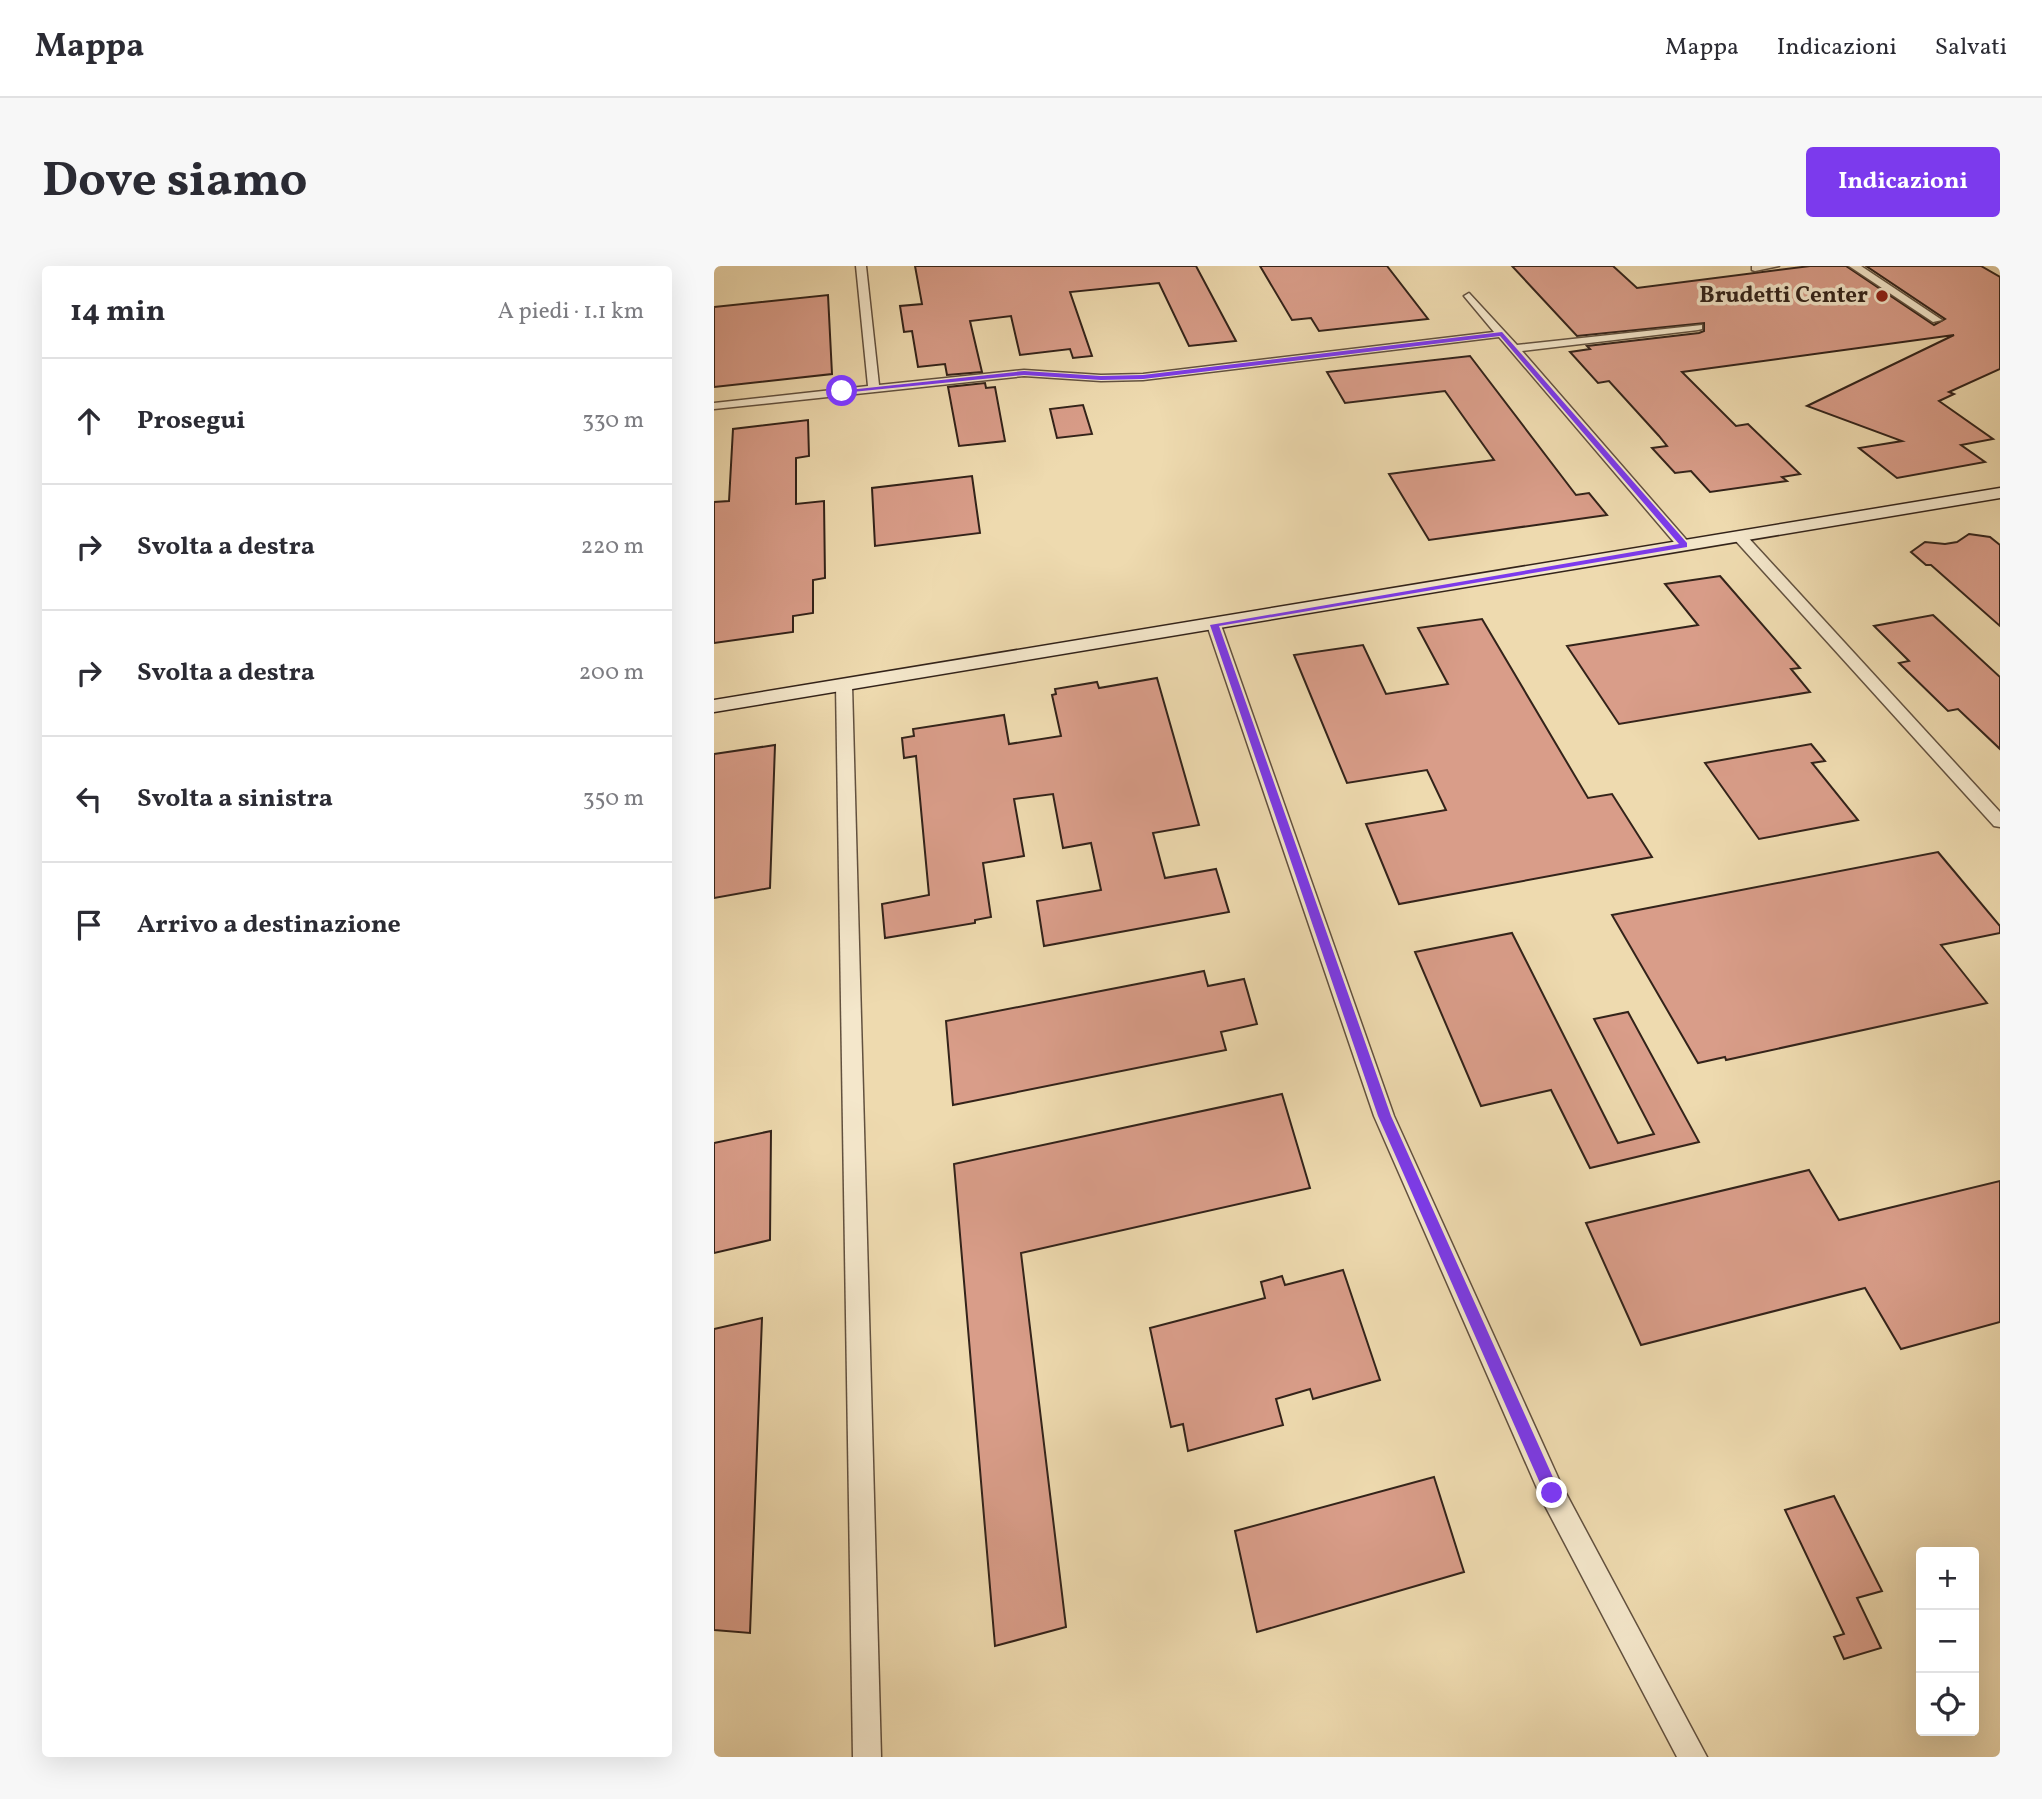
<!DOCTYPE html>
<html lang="it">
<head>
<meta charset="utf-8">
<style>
	:root { --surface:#fff; --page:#f7f7f7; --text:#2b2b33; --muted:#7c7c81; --line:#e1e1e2; --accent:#7c3aed }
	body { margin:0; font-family:Vollkorn,serif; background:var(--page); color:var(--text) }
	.controls { position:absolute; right:21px; bottom:21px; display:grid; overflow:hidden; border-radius:7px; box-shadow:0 7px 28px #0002 }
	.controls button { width:63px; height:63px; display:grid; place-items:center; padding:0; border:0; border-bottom:2px solid var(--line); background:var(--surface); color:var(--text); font:35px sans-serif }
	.stop { position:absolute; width:21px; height:21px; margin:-16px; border:5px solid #7c3aed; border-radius:50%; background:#fff }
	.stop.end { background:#7c3aed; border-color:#fff; box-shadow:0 2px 7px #0008 }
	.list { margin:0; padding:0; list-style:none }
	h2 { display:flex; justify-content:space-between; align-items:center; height:91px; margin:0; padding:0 28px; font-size:30px }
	h2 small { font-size:23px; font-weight:400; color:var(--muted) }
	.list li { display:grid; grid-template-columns:46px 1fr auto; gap:21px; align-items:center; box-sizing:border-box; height:126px; padding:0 28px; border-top:2px solid var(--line) }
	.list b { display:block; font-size:26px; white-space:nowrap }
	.list em { font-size:23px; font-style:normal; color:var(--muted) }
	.icon { flex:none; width:38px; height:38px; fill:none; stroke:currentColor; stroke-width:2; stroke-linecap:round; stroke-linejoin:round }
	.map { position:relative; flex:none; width:1286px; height:1491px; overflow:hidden; border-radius:7px }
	header { display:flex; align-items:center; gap:42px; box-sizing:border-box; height:98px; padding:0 35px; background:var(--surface); border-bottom:2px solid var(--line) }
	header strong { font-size:33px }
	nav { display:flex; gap:38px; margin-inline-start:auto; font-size:24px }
	.intro { display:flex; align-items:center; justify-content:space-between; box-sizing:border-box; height:168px; padding:0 42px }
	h1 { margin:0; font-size:49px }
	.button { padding:18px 32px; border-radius:7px; background:var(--accent); color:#fff; font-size:24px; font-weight:700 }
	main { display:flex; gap:42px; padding:0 42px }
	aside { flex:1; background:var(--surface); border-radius:7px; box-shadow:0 7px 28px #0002 }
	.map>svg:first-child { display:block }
</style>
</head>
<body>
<header>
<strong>Mappa</strong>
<nav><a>Mappa</a><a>Indicazioni</a><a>Salvati</a></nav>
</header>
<div class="intro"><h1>Dove siamo</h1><a class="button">Indicazioni</a></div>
<main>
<aside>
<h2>14 min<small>A piedi · 1.1 km</small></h2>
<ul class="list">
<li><svg class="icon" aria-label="ahead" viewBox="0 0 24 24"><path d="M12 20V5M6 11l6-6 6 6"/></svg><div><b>Prosegui</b></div><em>330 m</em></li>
<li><svg class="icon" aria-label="right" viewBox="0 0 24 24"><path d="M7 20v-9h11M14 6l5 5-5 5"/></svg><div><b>Svolta a destra</b></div><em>220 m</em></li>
<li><svg class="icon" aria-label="right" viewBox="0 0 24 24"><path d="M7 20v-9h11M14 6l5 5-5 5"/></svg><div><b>Svolta a destra</b></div><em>200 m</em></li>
<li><svg class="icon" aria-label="left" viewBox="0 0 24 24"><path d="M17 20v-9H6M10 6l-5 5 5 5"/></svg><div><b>Svolta a sinistra</b></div><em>350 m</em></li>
<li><svg class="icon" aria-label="arrive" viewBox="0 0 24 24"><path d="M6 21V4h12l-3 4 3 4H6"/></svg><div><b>Arrivo a destinazione</b></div></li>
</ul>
</aside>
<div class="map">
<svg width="1286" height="1491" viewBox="0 0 1286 1491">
	<rect width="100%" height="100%" fill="#eedaaf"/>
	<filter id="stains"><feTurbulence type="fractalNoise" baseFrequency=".00286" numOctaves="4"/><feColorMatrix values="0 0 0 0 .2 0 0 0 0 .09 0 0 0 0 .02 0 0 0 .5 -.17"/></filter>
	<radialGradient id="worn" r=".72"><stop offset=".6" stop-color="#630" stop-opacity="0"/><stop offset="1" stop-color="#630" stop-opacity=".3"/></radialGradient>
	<g fill="#d99d89" stroke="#33231a" stroke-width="2">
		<polygon points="201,0 482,0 522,75 475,80 445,17 356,26 378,90 359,92 356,83 306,89 297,50 256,55 268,106 233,109 231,98 204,101 198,65 190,66 186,40 208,38"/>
		<polygon points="546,0 673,0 714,53 605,65 597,52 578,54"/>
		<polygon points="798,0 899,0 923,22 1096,0 1132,0 1220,59 1231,53 1152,0 1267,0 1286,11 1286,103 1235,126 1240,128 1225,135 1279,173 1247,179 1271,196 1183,212 1145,182 1188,175 1093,140 1240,69 968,106 1022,160 1034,158 1086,208 1068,211 1073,215 996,226 977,205 961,207 938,182 953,180 945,170 895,115 884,117 856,86 876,83 873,80 985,67 990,65 990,57 863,70"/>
		<polygon points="114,29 118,108 0,121 0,41"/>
		<polygon points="756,90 862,229 875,227 893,249 715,274 675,208 780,194 731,125 631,137 613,106"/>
		<polygon points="271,117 272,122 281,121 291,175 245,180 234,121"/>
		<polygon points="369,139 378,168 343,172 336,143"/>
		<polygon points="94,154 95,190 82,192 82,238 110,235 111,312 99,314 99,347 79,350 79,366 0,377 0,236 15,235 19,163"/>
		<polygon points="258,210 266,267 161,280 158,222"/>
		<polygon points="1255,268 1276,271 1286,279 1286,360 1217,299 1212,299 1197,286 1211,276 1231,278 1243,276"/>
		<polygon points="1006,310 1086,402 1077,403 1096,426 905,458 853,380 984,359 951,318"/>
		<polygon points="1219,349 1286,411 1286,483 1244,443 1234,445 1185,397 1195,395 1160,360"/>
		<polygon points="768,353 874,532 898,528 938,591 685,638 652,558 732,544 713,504 633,517 580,389 649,379 672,428 734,418 704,362"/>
		<polygon points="443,412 485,559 439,567 451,612 502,603 515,646 330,680 323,635 387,624 377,577 349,582 339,528 300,533 310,590 269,597 277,651 261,654 261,657 171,672 168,638 215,629 202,490 190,492 188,472 200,470 199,463 290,449 295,478 347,470 338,429 342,428 341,423 383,416 385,422"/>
		<polygon points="1097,478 1111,495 1098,497 1144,554 1045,573 991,497"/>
		<polygon points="61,479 56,622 0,632 0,488"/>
		<polygon points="1224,586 1286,660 1286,667 1227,679 1273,737 1012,794 1011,791 984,797 898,649"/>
		<polygon points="798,667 904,877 940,868 880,753 914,746 985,876 876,902 837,824 767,840 701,686"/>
		<polygon points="490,705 494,720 530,713 543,758 507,766 512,784 239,839 232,755"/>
		<polygon points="568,828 596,922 307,987 352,1361 281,1380 240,898"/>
		<polygon points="57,865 56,974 0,987 0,877"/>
		<polygon points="1095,904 1125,954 1286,915 1286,1056 1187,1083 1151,1022 927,1079 872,957"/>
		<polygon points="629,1004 666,1114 599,1133 596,1123 562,1133 569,1159 474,1185 469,1158 457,1161 436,1062 551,1032 547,1016 568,1010 571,1019"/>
		<polygon points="48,1052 36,1367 0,1364 0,1063"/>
		<polygon points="720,1211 750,1306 543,1366 521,1265"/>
		<polygon points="1120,1230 1168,1325 1143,1332 1167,1382 1130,1393 1120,1371 1130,1368 1071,1244"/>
	</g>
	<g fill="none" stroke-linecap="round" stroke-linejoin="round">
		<g stroke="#62513f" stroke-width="3">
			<g id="street">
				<polygon points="142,0 152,0 165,119 310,104 387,109 429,108 780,66 750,30 755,27 803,79 988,59 988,63 984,64 808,85 977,279 970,283 965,282 785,71 429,114 387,115 310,110 0,143 0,137 154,120"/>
				<polygon points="1038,0 1065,0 1041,5 1038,4"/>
				<polygon points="1135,0 1147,0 1228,54 1219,56"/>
				<polygon points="1025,266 1030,267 1286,546 1286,561 1280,560 1020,273 1018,270"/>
				<polygon points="500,355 507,359 680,850 847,1218 993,1491 963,1491 829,1236 660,850 493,359"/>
				<polygon points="130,414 138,419 167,1491 139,1491 122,419"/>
			</g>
		</g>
		<g stroke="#33231a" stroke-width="3">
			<polygon id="secondary" points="1286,222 1286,232 0,446 0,434"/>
		</g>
		<use href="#street" fill="#f4e7cb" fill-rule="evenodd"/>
		<use href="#secondary" fill="#f4e7cb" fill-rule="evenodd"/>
	</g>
	<polygon fill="#7c3aed" points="788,66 973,277 973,281 505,360 677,850 846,1227 844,1233 838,1235 833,1233 664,850 496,359 965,278 786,70 429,113 387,114 310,109 128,127 125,125 310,105 387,110 429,109"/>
	<circle fill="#8f2418" stroke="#f4e7cb" stroke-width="2.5" cx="1168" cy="30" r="7"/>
	<g text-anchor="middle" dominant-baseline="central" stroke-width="7" stroke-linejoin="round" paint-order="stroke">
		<g font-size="23" font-weight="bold" fill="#33231a" stroke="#f4e7cb" text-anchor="end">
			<text x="1154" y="30">Brudetti Center</text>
		</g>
	</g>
	<rect width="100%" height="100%" filter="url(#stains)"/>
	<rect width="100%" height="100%" fill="url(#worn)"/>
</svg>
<div class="controls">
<button>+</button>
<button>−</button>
<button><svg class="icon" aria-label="locate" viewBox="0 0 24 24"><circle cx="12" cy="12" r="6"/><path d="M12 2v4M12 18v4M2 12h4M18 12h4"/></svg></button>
</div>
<div class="stop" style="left:128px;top:125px"></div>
<div class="stop end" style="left:838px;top:1227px"></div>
</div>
</main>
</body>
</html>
